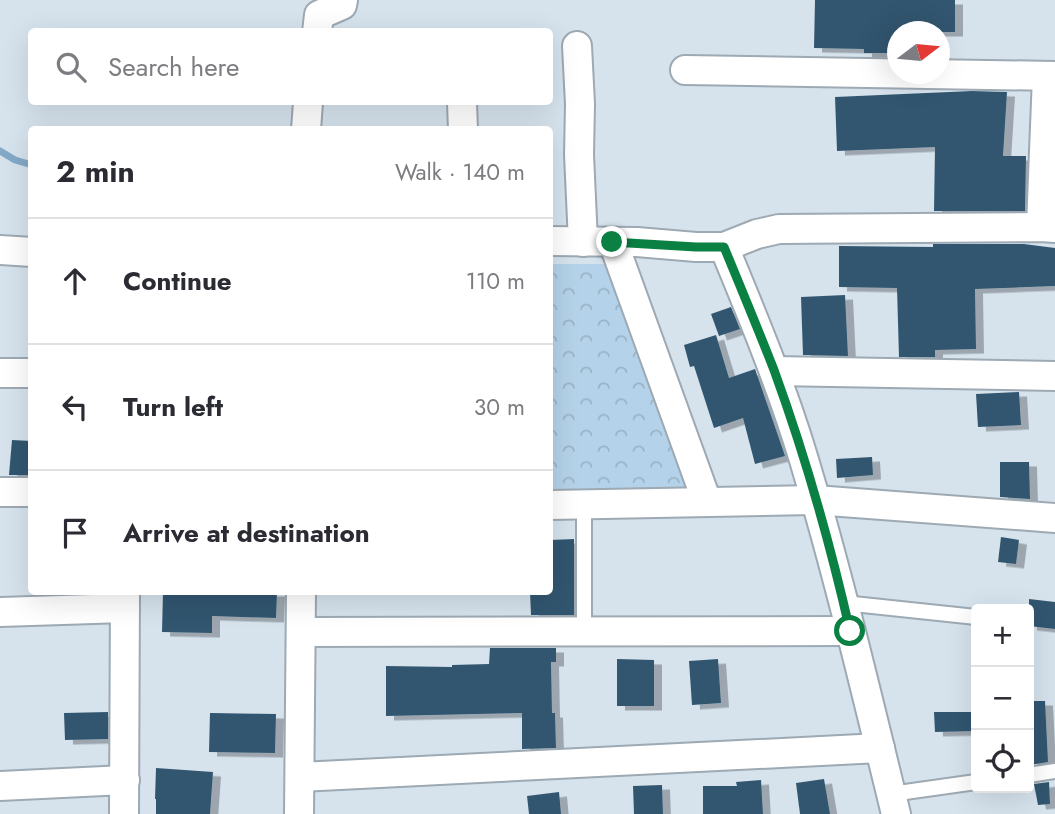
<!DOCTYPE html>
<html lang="en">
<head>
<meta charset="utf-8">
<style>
	:root { --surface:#fff; --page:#f2f2f3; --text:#2b2b33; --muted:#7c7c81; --line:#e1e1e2 }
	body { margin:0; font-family:Jost,sans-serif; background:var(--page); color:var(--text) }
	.controls { position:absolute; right:21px; bottom:21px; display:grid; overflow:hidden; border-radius:7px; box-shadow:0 7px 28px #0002 }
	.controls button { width:63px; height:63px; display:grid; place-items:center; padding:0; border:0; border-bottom:2px solid var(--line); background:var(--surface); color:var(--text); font:35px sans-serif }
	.compass { position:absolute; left:887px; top:21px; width:63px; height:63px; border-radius:50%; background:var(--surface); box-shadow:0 7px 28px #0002; rotate:74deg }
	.stop { position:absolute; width:21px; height:21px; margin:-16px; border:5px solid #0b8043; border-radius:50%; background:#fff }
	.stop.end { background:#0b8043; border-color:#fff; box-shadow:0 2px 7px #0008 }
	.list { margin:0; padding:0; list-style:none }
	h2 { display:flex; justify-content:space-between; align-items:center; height:91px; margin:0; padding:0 28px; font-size:30px }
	h2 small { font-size:23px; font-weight:400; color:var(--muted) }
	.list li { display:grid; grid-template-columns:46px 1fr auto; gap:21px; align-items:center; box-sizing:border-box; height:126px; padding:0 28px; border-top:2px solid var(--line) }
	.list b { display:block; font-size:26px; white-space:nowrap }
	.list em { font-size:23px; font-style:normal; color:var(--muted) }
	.icon { flex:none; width:38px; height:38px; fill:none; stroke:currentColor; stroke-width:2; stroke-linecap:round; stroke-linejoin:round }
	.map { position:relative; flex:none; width:1055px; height:814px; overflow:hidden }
	.search { position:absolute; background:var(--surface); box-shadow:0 7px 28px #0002; left:28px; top:28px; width:525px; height:77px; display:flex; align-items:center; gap:18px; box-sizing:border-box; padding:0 24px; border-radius:7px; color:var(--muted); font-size:26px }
	.panel { position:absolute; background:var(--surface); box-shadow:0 7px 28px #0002; left:28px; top:126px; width:525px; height:469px; border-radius:7px }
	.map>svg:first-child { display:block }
</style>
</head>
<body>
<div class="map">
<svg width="1055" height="814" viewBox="0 0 1055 814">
	<defs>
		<pattern id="park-crowns" width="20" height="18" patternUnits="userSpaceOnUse" patternTransform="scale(1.75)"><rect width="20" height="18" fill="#b4d2e9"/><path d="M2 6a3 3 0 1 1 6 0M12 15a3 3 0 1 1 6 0" fill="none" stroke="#9ab3c7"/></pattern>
		<filter id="shadow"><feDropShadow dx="8" dy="4.5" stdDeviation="0" flood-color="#0004"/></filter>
	</defs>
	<rect width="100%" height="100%" fill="#d6e3ed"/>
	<polygon fill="url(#park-crowns)" points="550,264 612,264 688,492 550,496"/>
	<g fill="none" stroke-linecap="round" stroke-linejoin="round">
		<polyline stroke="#84a9c6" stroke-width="7" points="0,151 15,160 32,165"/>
	</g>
	<g fill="#335770" filter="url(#shadow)">
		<polygon points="815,0 955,0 955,32 898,32 898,53 864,53 864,49 814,48"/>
		<polygon points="972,91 1007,92 1003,156 1026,156 1025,211 934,211 935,147 837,151 835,97"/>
		<polygon points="933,244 1024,244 1055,248 1055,286 975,289 976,349 935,350 935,357 899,357 897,288 839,287 839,246 933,247"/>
		<polygon points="845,295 848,356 803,355 801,297"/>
		<polygon points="731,307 740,329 719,336 711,314"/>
		<polygon points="716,335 729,378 755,369 785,456 755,464 743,418 714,428 694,366 690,367 684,345"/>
		<polygon points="1019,392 1021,425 978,427 976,394"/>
		<polygon points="12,440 32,441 32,475 9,475"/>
		<polygon points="872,457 873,475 837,478 836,459"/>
		<polygon points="1000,462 1029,462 1030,499 1000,497"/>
		<polygon points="1001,537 1019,540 1016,564 998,562"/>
		<polygon points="574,539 574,615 531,615 530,592 550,592 550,540"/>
		<polygon points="163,592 277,592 276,618 212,616 212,633 162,632"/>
		<polygon points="1029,599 1055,602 1055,629 1029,626"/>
		<polygon points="490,648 556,648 556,662 551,662 552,713 555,713 556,748 522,749 522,713 386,716 386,666 452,667 452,665 489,664"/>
		<polygon points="617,659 654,660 654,706 617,706"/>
		<polygon points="718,659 721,703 692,705 689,661"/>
		<polygon points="1029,701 1045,701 1048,762 1030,765 1029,757"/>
		<polygon points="108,712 108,739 65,740 64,713"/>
		<polygon points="934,712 976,712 976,731 935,732"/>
		<polygon points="210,713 276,714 275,753 209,752"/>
		<polygon points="156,768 213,772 210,814 156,814 156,799 155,799"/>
		<polygon points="824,779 830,814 800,814 796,783"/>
		<polygon points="761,780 763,814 703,814 703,786 737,786 736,782"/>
		<polygon points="1049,782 1050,804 1038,805 1034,784"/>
		<polygon points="662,785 663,814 634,814 633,786"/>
		<polygon points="559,792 561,814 529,814 527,796"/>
	</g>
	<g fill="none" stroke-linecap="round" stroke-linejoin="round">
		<g stroke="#9da9b3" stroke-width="18">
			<g id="service">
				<polyline points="584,504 584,631"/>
				<polyline points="844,603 976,617"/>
				<polyline points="1029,775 1055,771"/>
				<polyline points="891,794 976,782"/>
			</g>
		</g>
		<g stroke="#9da9b3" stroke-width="32">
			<g id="minor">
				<polyline points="317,32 319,15 342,5 343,0"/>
				<polyline points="577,46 580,104 579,155 583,242"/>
				<polyline points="685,70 1055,76"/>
				<polyline points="462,102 463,130"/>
				<polyline points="306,130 308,102"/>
				<polyline points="1041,227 1047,76"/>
				<polyline points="550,241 637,242 696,247 724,247 757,234 779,229 1041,227 1055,228"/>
				<polyline points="613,242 707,502"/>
				<path d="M724,247C753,317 782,387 804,460C839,577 867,696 896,814"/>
				<polyline points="0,250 32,252"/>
				<polyline points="774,371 1055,376"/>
				<polyline points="0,373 32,373"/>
				<polyline points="0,492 32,492"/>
				<polyline points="550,505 815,500 1055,518"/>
				<polyline points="0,612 125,608"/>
				<polyline points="301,632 850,631"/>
				<polyline points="300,777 880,748"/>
				<polyline points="0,786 125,780"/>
				<polyline points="124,814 125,592"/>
				<polyline points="299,814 301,592"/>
			</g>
		</g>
		<use href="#service" stroke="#fff" stroke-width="14"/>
		<use href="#minor" stroke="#fff" stroke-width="28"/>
	</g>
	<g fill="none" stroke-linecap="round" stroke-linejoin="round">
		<path stroke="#0b8043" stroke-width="9" d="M612,242L696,247H724C741,288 758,329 774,370C805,455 830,543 850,631"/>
	</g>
</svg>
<div class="controls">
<button>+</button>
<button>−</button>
<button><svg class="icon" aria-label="locate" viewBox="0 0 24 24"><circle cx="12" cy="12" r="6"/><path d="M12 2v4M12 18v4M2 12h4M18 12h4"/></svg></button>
</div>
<svg class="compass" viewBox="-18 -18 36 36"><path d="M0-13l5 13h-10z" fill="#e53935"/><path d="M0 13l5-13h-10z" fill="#7c7c81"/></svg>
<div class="stop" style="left:850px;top:631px"></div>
<div class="stop end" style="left:612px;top:242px"></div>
<div class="search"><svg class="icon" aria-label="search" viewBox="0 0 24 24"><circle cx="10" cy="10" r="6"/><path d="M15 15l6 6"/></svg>Search here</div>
<section class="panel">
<h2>2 min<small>Walk · 140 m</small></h2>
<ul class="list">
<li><svg class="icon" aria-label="ahead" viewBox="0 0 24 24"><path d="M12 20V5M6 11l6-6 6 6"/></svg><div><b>Continue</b></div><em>110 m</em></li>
<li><svg class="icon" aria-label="left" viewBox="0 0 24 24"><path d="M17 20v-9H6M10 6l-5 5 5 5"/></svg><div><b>Turn left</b></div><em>30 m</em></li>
<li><svg class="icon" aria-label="arrive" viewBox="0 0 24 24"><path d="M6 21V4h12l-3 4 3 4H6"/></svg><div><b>Arrive at destination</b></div></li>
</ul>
</section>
</div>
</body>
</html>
